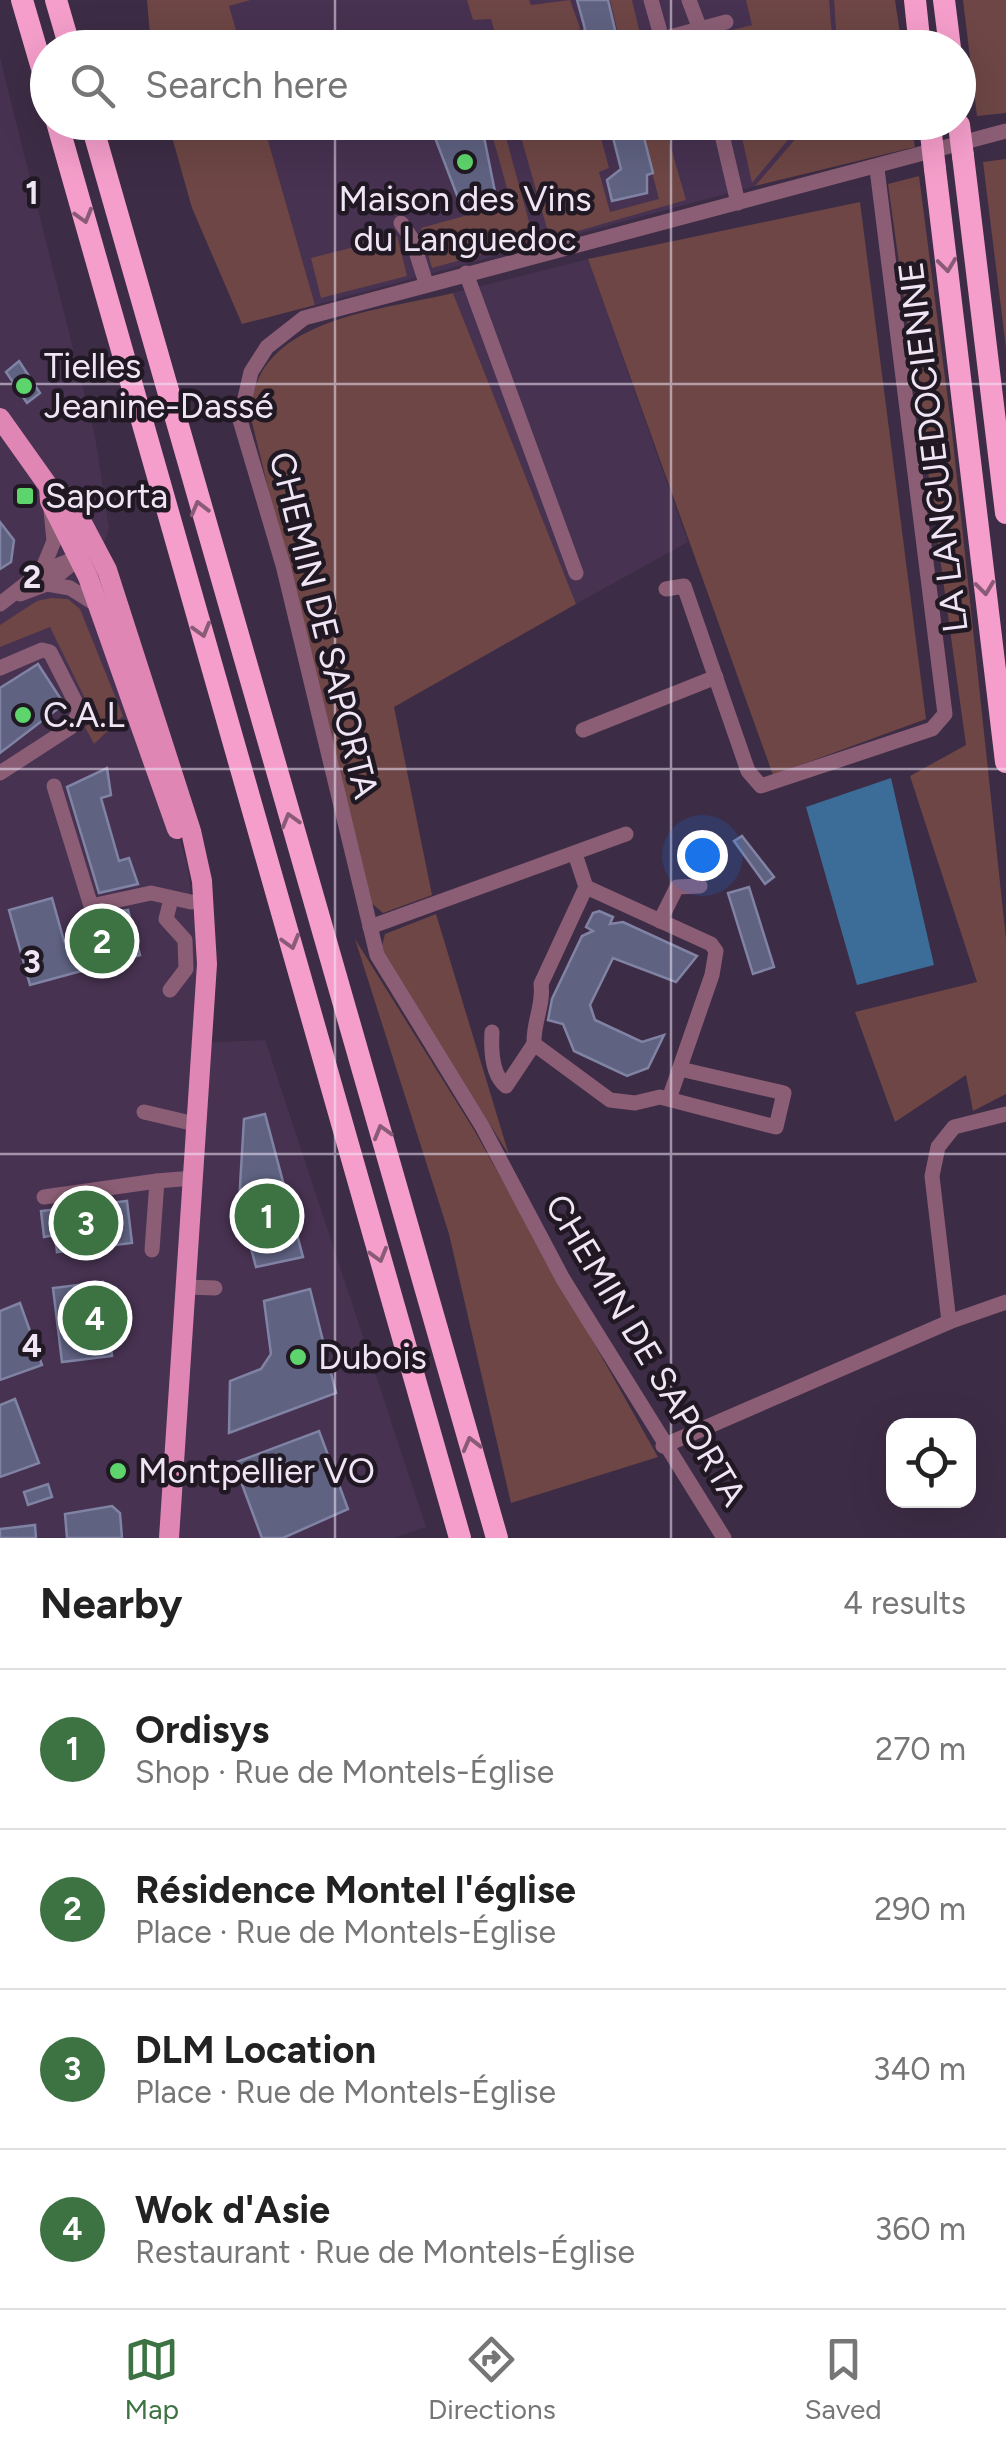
<!DOCTYPE html>
<html lang="en">
<head>
<meta charset="utf-8">
<style>
	:root { --surface:#fff; --page:#f6f6f6; --text:#222; --muted:#767676; --line:#e0e0e0; --accent:#3d7343 }
	body { margin:0; font-family:Figtree,sans-serif; background:var(--page); color:var(--text) }
	.controls { position:absolute; right:30px; bottom:30px; display:grid; overflow:hidden; border-radius:20px; box-shadow:0 10px 40px #0002 }
	.controls button { width:90px; height:90px; display:grid; place-items:center; padding:0; border:0; border-bottom:2px solid var(--line); background:var(--surface); color:var(--text); font:50px sans-serif }
	.you { position:absolute; left:702px; top:855px; width:35px; height:35px; margin:-25px; border:8px solid #fff; border-radius:50%; background:#1a73e8; box-shadow:0 0 0 15px #1a73e833 }
	.badge { display:grid; place-items:center; width:65px; height:65px; border-radius:50%; background:var(--accent); color:#fff; font-size:32px; font-weight:700 }
	.pin { position:absolute; translate:-50% -50%; border:5px solid #fff; box-shadow:0 2px 10px #0006 }
	.list { margin:0; padding:0; list-style:none }
	h2 { display:flex; justify-content:space-between; align-items:center; height:130px; margin:0; padding:0 40px; font-size:42px }
	h2 small { font-size:32px; font-weight:400; color:var(--muted) }
	.list li { display:grid; grid-template-columns:65px 1fr auto; gap:30px; align-items:center; box-sizing:border-box; height:160px; padding:0 40px; border-top:2px solid var(--line) }
	.list b { display:block; font-size:38px; white-space:nowrap }
	.list p { margin:0; font-size:32px; white-space:nowrap; color:var(--muted) }
	.list em { font-size:32px; font-style:normal; color:var(--muted) }
	.icon { flex:none; width:55px; height:55px; fill:none; stroke:currentColor; stroke-width:2; stroke-linecap:round; stroke-linejoin:round }
	.map { position:relative; flex:none; width:1006px; height:1538px; overflow:hidden }
	.search { position:absolute; background:var(--surface); box-shadow:0 10px 40px #0002; left:30px; right:30px; top:30px; height:110px; display:flex; align-items:center; gap:25px; box-sizing:border-box; padding:0 35px; border-radius:55px; color:var(--muted); font-size:38px }
	.sheet { height:770px; background:var(--surface) }
	nav { display:flex; justify-content:space-around; align-items:center; box-sizing:border-box; height:140px; border-top:2px solid var(--line); background:var(--surface); font-size:28px; color:var(--muted) }
	nav a { display:grid; justify-items:center; gap:5px }
	nav .on { color:var(--accent) }
	.map>svg:first-child { display:block }
</style>
</head>
<body>
<div class="map">
<svg width="1006" height="1538" viewBox="0 0 1006 1538">
	<rect width="100%" height="100%" fill="#3d2c45"/>
	<g fill="#473251">
		<polygon points="251,0 834,0 837,47 241,47 229,6"/>
		<polygon points="0,58 95,436 109,528 91,581 155,750 188,868 197,946 198,1043 265,1040 426,1527 394,1538 0,1538"/>
		<polygon points="263,123 809,123 755,186 315,305"/>
		<polygon points="588,259 688,542 576,604 453,293"/>
	</g>
	<g fill="#6d4645">
		<polygon points="147,0 251,0 229,6 241,47 151,47"/>
		<polygon points="467,0 529,0 531,5 570,0 580,28 576,35 535,47 499,47 491,19 473,20"/>
		<polygon points="610,0 632,0 642,42 640,47 614,47 610,35 618,33"/>
		<polygon points="746,0 829,0 833,47 720,47 716,34 752,25"/>
		<polygon points="834,0 895,0 902,47 837,47"/>
		<polygon points="963,0 1006,0 1006,113 977,116"/>
		<polygon points="168,123 263,123 315,305 242,324 192,208"/>
		<polygon points="489,123 502,123 534,240 432,268 421,228 511,203"/>
		<polygon points="517,123 597,123 609,168 599,172 610,212 659,199 639,123 664,123 686,200 550,239"/>
		<polygon points="774,123 802,123 752,183 741,133"/>
		<polygon points="809,123 911,123 915,147 755,186"/>
		<polygon points="1006,159 1006,348 983,162"/>
		<polygon points="919,176 952,432 1006,939 1006,1094 973,1111 966,1075 895,1122 855,1012 977,982 910,776 966,745 888,184"/>
		<polygon points="860,202 926,719 773,775 588,259"/>
		<polygon points="397,236 407,276 321,298 311,258"/>
		<path d="M453,293L576,604L394,707L432,895L383,913L368,900L251,418C249,318 380,311 453,293Z"/>
		<polygon points="51,598 68,599 80,609 123,716 94,744 85,727 95,719 50,627 0,647 0,625 37,601"/>
		<polygon points="436,914 509,1155 381,950 385,934"/>
		<polygon points="355,939 474,1130 658,1457 511,1503 449,1234"/>
	</g>
	<polygon fill="#3c6d98" points="891,778 934,965 857,985 806,807"/>
	<g fill="#5f6281" stroke="#8083a4" stroke-width="2.5">
		<polygon points="577,0 608,0 616,34 611,36 613,48 574,48 585,29"/>
		<polygon points="429,122 481,122 495,192 460,203"/>
		<polygon points="609,122 640,122 653,173 647,175 647,193 612,201 607,180 621,169"/>
		<polygon points="19,361 40,393 27,403 6,372"/>
		<polygon points="0,522 14,540 11,562 0,569"/>
		<polygon points="38,664 64,704 0,753 0,688"/>
		<polygon points="107,768 111,795 101,798 119,861 129,858 138,884 99,893 67,787"/>
		<polygon points="742,836 774,877 765,884 734,841"/>
		<polygon points="749,887 774,967 753,974 728,893"/>
		<polygon points="52,898 64,941 113,927 110,913 128,910 140,955 30,985 9,910"/>
		<polygon points="599,911 613,917 610,924 623,922 697,956 676,982 613,958 590,1005 595,1020 642,1042 664,1035 648,1068 627,1076 574,1051 563,1024 548,1020 552,999 582,936 593,931 586,927 593,913"/>
		<polygon points="265,1114 303,1257 256,1267 239,1203 244,1119"/>
		<polygon points="127,1201 132,1243 57,1252 55,1235 44,1237 41,1211"/>
		<polygon points="103,1282 112,1356 62,1362 53,1288"/>
		<polygon points="310,1289 336,1393 229,1433 230,1381 261,1369 271,1354 264,1301"/>
		<polygon points="20,1303 42,1365 0,1380 0,1311"/>
		<polygon points="15,1399 39,1463 0,1477 0,1405"/>
		<polygon points="319,1431 348,1509 283,1538 262,1538 234,1463"/>
		<polygon points="48,1484 52,1497 28,1505 24,1492"/>
		<polygon points="112,1506 120,1513 122,1538 67,1538 65,1514"/>
		<polygon points="35,1525 36,1538 0,1538 0,1529"/>
	</g>
	<g fill="none" stroke-linecap="round" stroke-linejoin="round">
		<g stroke="#8b5e75" stroke-width="15">
			<polyline points="651,0 662,39"/>
			<polyline points="689,0 707,48"/>
			<polyline points="653,48 662,39 726,22"/>
			<polyline points="719,122 738,203"/>
			<polyline points="401,223 412,239 426,283"/>
			<polyline points="466,273 576,573"/>
			<polyline points="42,570 54,541 51,510"/>
			<polyline points="47,584 70,588 97,605"/>
			<polyline points="666,589 684,586 748,771 761,786 932,729 945,714 877,169"/>
			<polyline points="20,594 47,584 73,563"/>
			<polyline points="0,604 41,572 79,557"/>
			<polyline points="0,668 42,650 50,652 80,711 71,727 0,773"/>
			<polyline points="583,730 716,677"/>
			<polyline points="54,786 91,906 151,893 191,902"/>
			<path d="M575,854L586,887L541,984C544,1005 533,1022 534,1044L610,1100L635,1103L660,1097L776,1127L784,1093L680,1069"/>
			<polyline points="586,887 711,944 716,951 712,975 669,1099"/>
			<polyline points="660,921 677,887 700,886"/>
			<polyline points="370,927 626,834"/>
			<polyline points="170,990 186,969 185,940 166,919 171,899"/>
			<path d="M492,1032C491,1049 492,1075 506,1086L534,1044"/>
			<polyline points="144,1112 195,1124"/>
			<polyline points="44,1197 157,1181"/>
			<polyline points="152,1250 157,1181 193,1178"/>
			<polyline points="186,1287 215,1288"/>
			<polyline points="949,1322 932,1176 938,1147 954,1127 1006,1114"/>
			<polyline points="663,1446 949,1322 1006,1302"/>
			<polyline points="724,1538 563,1279 482,1126 377,955 283,565 240,420 251,372 267,347 304,318 1006,131"/>
		</g>
		<g stroke="#e086b5" stroke-width="20">
			<polyline points="0,418 49,487 69,498 107,570 191,831 202,881 207,964 169,1538"/>
			<polyline points="49,487 50,501 88,577 177,829"/>
		</g>
		<g stroke="#f59ecb" stroke-width="22">
			<polyline points="22,0 48,89"/>
			<polyline points="56,0 70,48"/>
			<polyline points="915,0 920,48"/>
			<polyline points="944,0 950,48"/>
			<polyline points="57,122 460,1538"/>
			<polyline points="91,122 497,1538"/>
			<polyline points="963,156 1006,513"/>
			<polyline points="935,169 1006,762"/>
		</g>
		<g stroke="#f59ecb" stroke-width="22">
			<polyline points="959,125 963,156"/>
			<polyline points="931,134 935,169"/>
		</g>
	</g>
	<defs><path id="oneway-chevron" d="M-2-3.5L2.5 0L-2 3.5" fill="none" stroke-width="1.6" stroke-linecap="round" stroke-linejoin="round" transform="scale(2.5)"/></defs>
	<g stroke="#8a5b77">
		<use href="#oneway-chevron" transform="translate(84 216) rotate(74)"/>
		<use href="#oneway-chevron" transform="translate(947 265) rotate(83)"/>
		<use href="#oneway-chevron" transform="translate(199 508) rotate(-105)"/>
		<use href="#oneway-chevron" transform="translate(985 588) rotate(83)"/>
		<use href="#oneway-chevron" transform="translate(202 630) rotate(74)"/>
		<use href="#oneway-chevron" transform="translate(290 820) rotate(-106)"/>
		<use href="#oneway-chevron" transform="translate(291 942) rotate(74)"/>
		<use href="#oneway-chevron" transform="translate(382 1132) rotate(-106)"/>
		<use href="#oneway-chevron" transform="translate(379 1255) rotate(74)"/>
		<use href="#oneway-chevron" transform="translate(471 1444) rotate(-105)"/>
	</g>
	<path fill="none" stroke="#efe5f5" stroke-width="2.5" stroke-opacity="0.55" d="M335,0V48M671,0V48M335,122V1538M671,122V1538M0,384H1006M0,769H1006M0,1154H1006"/>
	<g fill="#5ed56c" stroke="#201823" stroke-width="4">
		<circle cx="465" cy="162" r="10"/>
		<circle cx="24" cy="386" r="10"/>
		<rect x="15" y="486" width="20" height="20" rx="5"/>
		<circle cx="23" cy="715" r="10"/>
		<circle cx="298" cy="1357" r="10"/>
		<circle cx="118" cy="1471" r="10"/>
	</g>
	<g text-anchor="middle" dominant-baseline="central" stroke-width="9" stroke-linejoin="round" paint-order="stroke">
		<g font-size="35" fill="#efe5f5" stroke="#201823" text-anchor="start">
			<text x="465" y="199" text-anchor="middle">Maison des Vins<tspan x="465" dy="40">du Languedoc</tspan></text>
			<text x="44" y="366">Tielles<tspan x="44" dy="40">Jeanine-Dassé</tspan></text>
			<text x="45" y="496">Saporta</text>
			<text x="43" y="715">C.A.L</text>
			<text x="318" y="1357">Dubois</text>
			<text x="138" y="1471">Montpellier VO</text>
		</g>
		<g font-size="35" fill="#efe5f5" stroke="#201823">
			<text transform="translate(933 447) rotate(-97)">LA LANGUEDOCIENNE</text>
			<text transform="translate(324 625) rotate(76)">CHEMIN DE SAPORTA</text>
			<text transform="translate(646 1350) rotate(59)">CHEMIN DE SAPORTA</text>
		</g>
	</g>
	<g font-size="32" text-anchor="middle" font-weight="bold" fill="#efe5f5" stroke="#201823" stroke-width="9" stroke-linejoin="round" paint-order="stroke">
		<text x="32" y="204">1</text>
		<text x="32" y="588">2</text>
		<text x="32" y="973">3</text>
		<text x="32" y="1357">4</text>
	</g>
</svg>
<div class="controls">
<button><svg class="icon" aria-label="locate" viewBox="0 0 24 24"><circle cx="12" cy="12" r="6"/><path d="M12 2v4M12 18v4M2 12h4M18 12h4"/></svg></button>
</div>
<div class="you"></div>
<div class="pin badge" style="left:267px;top:1216px">1</div>
<div class="pin badge" style="left:102px;top:941px">2</div>
<div class="pin badge" style="left:86px;top:1223px">3</div>
<div class="pin badge" style="left:95px;top:1318px">4</div>
<div class="search"><svg class="icon" aria-label="search" viewBox="0 0 24 24"><circle cx="10" cy="10" r="6"/><path d="M15 15l6 6"/></svg>Search here</div>
</div>
<section class="sheet">
<h2>Nearby<small>4 results</small></h2>
<ul class="list">
<li><span class="badge">1</span><div><b>Ordisys</b><p>Shop · Rue de Montels-Église</p></div><em>270 m</em></li>
<li><span class="badge">2</span><div><b>Résidence Montel l'église</b><p>Place · Rue de Montels-Église</p></div><em>290 m</em></li>
<li><span class="badge">3</span><div><b>DLM Location</b><p>Place · Rue de Montels-Église</p></div><em>340 m</em></li>
<li><span class="badge">4</span><div><b>Wok d'Asie</b><p>Restaurant · Rue de Montels-Église</p></div><em>360 m</em></li>
</ul>
</section>
<nav>
<a class="on"><svg class="icon" aria-label="map" viewBox="0 0 24 24"><path d="M3 6l6-2 6 2 6-2v14l-6 2-6-2-6 2zM9 4v14M15 6v14"/></svg>Map</a>
<a><svg class="icon" aria-label="directions" viewBox="0 0 24 24"><path d="M12 3l9 9-9 9-9-9zM9 14v-3h6M13 9l2 2-2 2"/></svg>Directions</a>
<a><svg class="icon" aria-label="saved" viewBox="0 0 24 24"><path d="M7 4h10v16l-5-4-5 4z"/></svg>Saved</a>
</nav>
</body>
</html>
